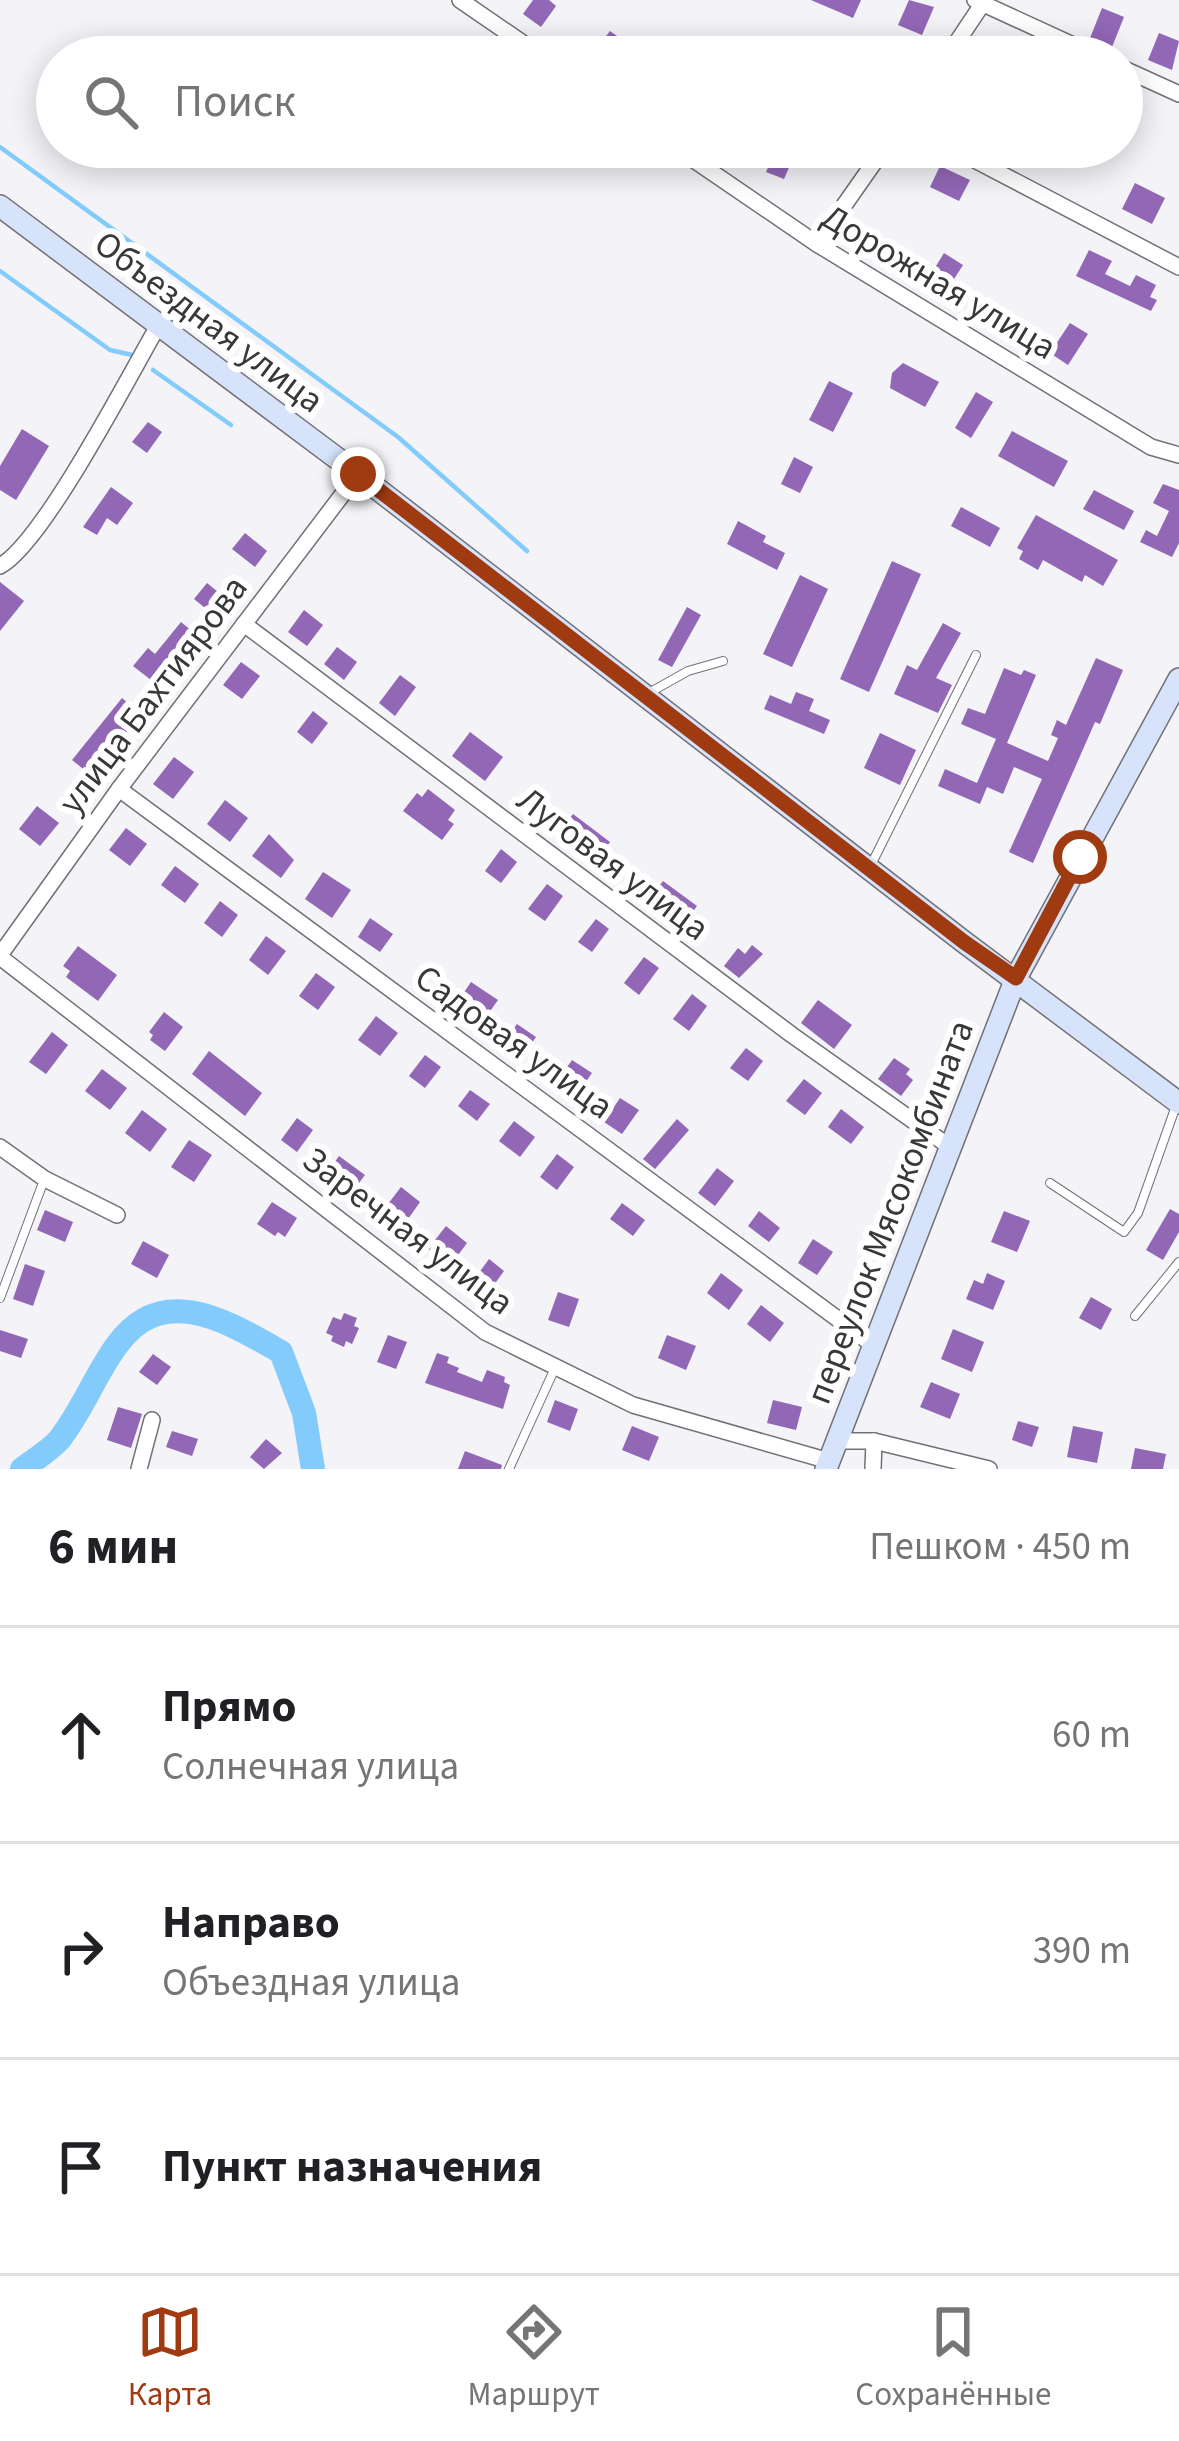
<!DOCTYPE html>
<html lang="ru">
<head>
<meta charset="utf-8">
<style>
	:root { --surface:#fff; --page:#f6f6f6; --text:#202124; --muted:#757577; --line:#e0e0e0; --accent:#a03a11 }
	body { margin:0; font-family:"Source Sans 3",sans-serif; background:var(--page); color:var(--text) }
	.stop { position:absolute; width:36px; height:36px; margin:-27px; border:9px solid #a03a11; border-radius:50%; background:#fff }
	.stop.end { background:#a03a11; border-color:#fff; box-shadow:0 3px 12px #0008 }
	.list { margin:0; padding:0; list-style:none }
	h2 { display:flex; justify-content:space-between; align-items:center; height:156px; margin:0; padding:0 48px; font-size:51px }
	h2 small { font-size:39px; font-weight:400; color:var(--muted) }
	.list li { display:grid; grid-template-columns:78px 1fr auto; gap:36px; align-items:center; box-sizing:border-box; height:216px; padding:0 48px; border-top:3px solid var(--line) }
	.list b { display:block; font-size:45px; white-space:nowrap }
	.list p { margin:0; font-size:39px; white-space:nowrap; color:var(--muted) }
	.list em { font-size:39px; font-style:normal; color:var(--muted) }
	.icon { flex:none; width:66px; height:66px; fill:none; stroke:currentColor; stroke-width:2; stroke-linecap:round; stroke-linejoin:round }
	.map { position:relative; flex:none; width:1179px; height:1469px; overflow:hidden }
	.search { position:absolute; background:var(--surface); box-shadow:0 6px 30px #0003; left:36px; right:36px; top:36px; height:132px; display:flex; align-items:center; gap:30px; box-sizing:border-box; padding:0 42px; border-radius:66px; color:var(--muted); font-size:45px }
	.sheet { height:804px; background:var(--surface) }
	nav { display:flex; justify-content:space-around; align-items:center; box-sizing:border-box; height:168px; border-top:3px solid var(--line); background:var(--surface); font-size:33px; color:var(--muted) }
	nav a { display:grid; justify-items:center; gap:6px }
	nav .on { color:var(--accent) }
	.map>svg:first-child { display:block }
</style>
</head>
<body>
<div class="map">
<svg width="1179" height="1469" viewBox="0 0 1179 1469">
	<rect width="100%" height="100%" fill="#f3f3f8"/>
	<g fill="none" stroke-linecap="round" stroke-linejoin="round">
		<g stroke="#83cbfb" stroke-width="4.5">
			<polyline points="0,147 398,437 527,551"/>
			<polyline points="0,271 110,350 132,355"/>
			<polyline points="153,370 231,425"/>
		</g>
		<path stroke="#83cbfb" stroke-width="24" d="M22,1469C34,1460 49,1451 59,1440C82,1411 95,1375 117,1345C163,1281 228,1322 281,1352L304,1413L313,1469"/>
	</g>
	<g fill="#9267b6">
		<polygon points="533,0 549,0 556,6 541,27 523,14"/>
		<polygon points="811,0 861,0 853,18"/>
		<polygon points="909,0 934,7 922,35 898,25"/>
		<polygon points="1102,8 1124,17 1112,47 1090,38"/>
		<polygon points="610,31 627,43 617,57 590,57"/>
		<polygon points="1159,33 1179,41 1172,70 1148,60"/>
		<polygon points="777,147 798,147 784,179 766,172"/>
		<polygon points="940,166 970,180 959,201 930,187"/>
		<polygon points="1135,183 1165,198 1152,224 1122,209"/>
		<polygon points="1089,250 1112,261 1105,274 1130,286 1136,275 1156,285 1150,297 1157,300 1151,311 1076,276"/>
		<polygon points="944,253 963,265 947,290 928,279"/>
		<polygon points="1070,323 1088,334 1068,365 1050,353"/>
		<polygon points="903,363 939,382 925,407 890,388 892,373"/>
		<polygon points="829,381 853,393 833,432 809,420"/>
		<polygon points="976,392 993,402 971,438 955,428"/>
		<polygon points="148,422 162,432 147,453 132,442"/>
		<polygon points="22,429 49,446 16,500 0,490 0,466"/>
		<polygon points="1012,431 1068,461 1054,487 998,456"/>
		<polygon points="794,457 813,467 800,493 781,484"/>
		<polygon points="1163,484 1179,490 1179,543 1172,557 1140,542 1146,530 1157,536 1169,511 1153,503"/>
		<polygon points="111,487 133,503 117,525 107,518 97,535 83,527"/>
		<polygon points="1094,490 1134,511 1124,530 1083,509"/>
		<polygon points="961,507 1000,528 990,547 951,526"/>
		<polygon points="1036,515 1118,560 1103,586 1085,575 1082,582 1043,560 1038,570 1019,559 1023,551 1017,548"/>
		<polygon points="738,521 766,536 763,542 785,553 777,570 727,544"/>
		<polygon points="245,533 267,551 255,567 232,549"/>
		<polygon points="892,561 921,574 869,692 840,679"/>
		<polygon points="800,575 828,589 792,667 763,654"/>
		<polygon points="0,582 24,601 0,631"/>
		<polygon points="207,583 229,601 216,617 194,599"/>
		<polygon points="687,607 701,615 672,667 658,660"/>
		<polygon points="304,610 323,625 307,646 288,632"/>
		<polygon points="181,622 198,636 160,687 133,666 148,648 155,654"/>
		<polygon points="943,623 961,633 936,678 952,685 938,713 894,694 907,665 917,670"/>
		<polygon points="337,647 357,662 344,680 324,664"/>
		<polygon points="1096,658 1123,670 1100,724 1095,722 1033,863 1009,852 1042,779 1014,767 1003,794 987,787 980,804 938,786 945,769 977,783 996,739 961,724 968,708 985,714 1004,668 1021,675 1024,670 1036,675 1007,743 1048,761 1058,738 1051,735 1057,720 1066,725"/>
		<polygon points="241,662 260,676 242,699 223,685"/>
		<polygon points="400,675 416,687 395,716 379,703"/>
		<polygon points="796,692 814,699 809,711 830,720 824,734 764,709 770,695 791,704"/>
		<polygon points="122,698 141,714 92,776 72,760"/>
		<polygon points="313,711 328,723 312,744 297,732"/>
		<polygon points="470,732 503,757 485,781 452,756"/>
		<polygon points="880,733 916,750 900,785 864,768"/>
		<polygon points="174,757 194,772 173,799 153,784"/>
		<polygon points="428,789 455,810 448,820 454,824 442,840 403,811 417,793 422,797"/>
		<polygon points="225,800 248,818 230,842 207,824"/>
		<polygon points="37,806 59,823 40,846 19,829"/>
		<polygon points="573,814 610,842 599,857 592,852 586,860 555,837"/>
		<polygon points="126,828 147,844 130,866 109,850"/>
		<polygon points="269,834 294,860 281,878 252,856"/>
		<polygon points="501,849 517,862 501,883 485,871"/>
		<polygon points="175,866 199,884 185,903 161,885"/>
		<polygon points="323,872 351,890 332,918 305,899"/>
		<polygon points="663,881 697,906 678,931 645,905"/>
		<polygon points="547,884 563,896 545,921 528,909"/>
		<polygon points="220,901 238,915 222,937 204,923"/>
		<polygon points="370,918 393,934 380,952 358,937"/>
		<polygon points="596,919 609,929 592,952 578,942"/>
		<polygon points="266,936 286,951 268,975 249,960"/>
		<polygon points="752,945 763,954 739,978 724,966 738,948 745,954"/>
		<polygon points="78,946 117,975 98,1001 66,977 70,971 63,966"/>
		<polygon points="644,957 659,968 639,995 624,983"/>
		<polygon points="316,973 335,987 318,1010 299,996"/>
		<polygon points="471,982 498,1000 488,1014 481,1009 471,1023 452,1010"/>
		<polygon points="692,994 707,1006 689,1031 673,1019"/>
		<polygon points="818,1000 852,1025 834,1049 801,1023"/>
		<polygon points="164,1012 183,1027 165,1051 150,1040 153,1035 149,1032"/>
		<polygon points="376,1016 398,1033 380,1056 358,1040"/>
		<polygon points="517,1024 536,1037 521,1059 502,1046"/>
		<polygon points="52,1032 68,1045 46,1074 29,1062"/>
		<polygon points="746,1048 763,1061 748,1081 730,1068"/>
		<polygon points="209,1051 262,1093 245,1116 192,1074"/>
		<polygon points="425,1055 441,1067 425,1088 409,1076"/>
		<polygon points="894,1058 910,1069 906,1074 913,1080 901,1096 878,1079"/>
		<polygon points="572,1060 592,1073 576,1096 556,1083"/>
		<polygon points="102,1069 127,1088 110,1110 85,1091"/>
		<polygon points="804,1079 822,1093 805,1115 786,1101"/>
		<polygon points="470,1090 490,1104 477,1121 458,1106"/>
		<polygon points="620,1098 639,1110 622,1134 604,1122"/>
		<polygon points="841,1109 864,1127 851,1144 828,1127"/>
		<polygon points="142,1110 167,1129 150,1152 125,1133"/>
		<polygon points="297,1118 313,1130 297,1152 281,1140"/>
		<polygon points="677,1119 689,1130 655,1169 643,1159"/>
		<polygon points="514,1121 535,1137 520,1157 499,1141"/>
		<polygon points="189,1140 212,1155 194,1182 171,1167"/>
		<polygon points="557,1154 574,1167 557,1190 540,1177"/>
		<polygon points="339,1156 365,1175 352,1192 327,1173"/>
		<polygon points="717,1168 734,1181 715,1206 698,1193"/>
		<polygon points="401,1187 420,1202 399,1232 378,1217"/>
		<polygon points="272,1202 297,1218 285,1237 278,1232 275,1236 257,1224"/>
		<polygon points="622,1203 645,1220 633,1236 610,1219"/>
		<polygon points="1170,1209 1179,1214 1179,1232 1163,1260 1146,1250"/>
		<polygon points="45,1210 73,1222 65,1242 37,1230"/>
		<polygon points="759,1211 780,1228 769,1242 748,1226"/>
		<polygon points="1004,1211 1030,1221 1017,1252 991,1242"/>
		<polygon points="446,1226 467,1243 450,1266 428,1249"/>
		<polygon points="813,1239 833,1252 817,1275 798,1263"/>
		<polygon points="143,1241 169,1255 157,1278 131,1264"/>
		<polygon points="489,1259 504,1271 488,1293 473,1281"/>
		<polygon points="25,1264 45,1271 33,1306 13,1299"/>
		<polygon points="721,1273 743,1290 729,1310 707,1293"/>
		<polygon points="987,1273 1005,1281 993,1310 966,1299 974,1280 983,1284"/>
		<polygon points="558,1292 579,1299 569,1327 548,1320"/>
		<polygon points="1091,1297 1112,1309 1101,1330 1079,1318"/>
		<polygon points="761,1305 784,1323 770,1342 747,1324"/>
		<polygon points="344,1313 357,1318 354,1326 359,1328 352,1344 346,1341 344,1347 331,1341 333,1336 326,1333 333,1317 341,1320"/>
		<polygon points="953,1329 984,1342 972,1372 941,1359"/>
		<polygon points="0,1330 28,1339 21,1358 0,1351"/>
		<polygon points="388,1335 407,1342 396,1369 377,1362"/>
		<polygon points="667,1335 696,1346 686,1370 658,1358"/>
		<polygon points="437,1353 449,1357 447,1363 459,1368 457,1372 482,1382 487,1370 505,1377 504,1382 510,1385 503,1409 425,1383"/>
		<polygon points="153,1354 171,1367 157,1385 139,1372"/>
		<polygon points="931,1382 960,1394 950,1419 920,1407"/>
		<polygon points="555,1400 578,1409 570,1431 547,1422"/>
		<polygon points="773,1400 802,1407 796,1430 767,1423"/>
		<polygon points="118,1407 142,1414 131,1448 107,1440"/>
		<polygon points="1018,1421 1039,1427 1032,1447 1012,1440"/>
		<polygon points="632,1426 659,1437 649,1461 622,1450"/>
		<polygon points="1073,1426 1103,1432 1097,1463 1067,1457"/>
		<polygon points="172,1431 198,1439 192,1456 166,1447"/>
		<polygon points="266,1439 282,1453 264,1469 250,1457"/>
		<polygon points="1135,1448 1166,1454 1163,1469 1131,1469"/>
		<polygon points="465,1451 502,1465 501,1469 458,1469"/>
	</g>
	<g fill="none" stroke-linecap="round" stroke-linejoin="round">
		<g stroke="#717175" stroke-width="10">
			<g id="lane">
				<polyline points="647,694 688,671 723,661"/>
				<polyline points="870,867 976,655"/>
				<polyline points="1050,1183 1124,1232 1138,1213 1177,1103"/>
				<polyline points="0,1298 44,1180"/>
				<polyline points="1135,1316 1179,1262"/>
				<polyline points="509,1469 555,1368"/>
			</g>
		</g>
		<g stroke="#717175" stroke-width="18">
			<g id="street">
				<polyline points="460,0 543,57"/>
				<polyline points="975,0 1099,57"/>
				<polyline points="947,57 985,0"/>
				<polyline points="1122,68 1179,94"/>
				<polyline points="675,147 817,244 1151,447 1179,455"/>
				<polyline points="950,147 1179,267"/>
				<polyline points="817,244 885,147"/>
				<path d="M0,566C43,543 129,376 158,326"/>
				<polyline points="244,624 792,1035 950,1147"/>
				<polyline points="119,789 873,1345"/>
				<polyline points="0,955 119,789 358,474"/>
				<polyline points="0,957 485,1332 633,1405 829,1461"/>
				<polyline points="0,1147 45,1179 117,1215"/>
				<polyline points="837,1441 874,1441 873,1469"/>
				<polyline points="874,1441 989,1469"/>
				<polyline points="139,1469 152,1420"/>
			</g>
		</g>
		<g stroke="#717175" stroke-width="24">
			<g id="secondary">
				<polyline points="0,206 358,474 964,942 1179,1103"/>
				<polyline points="826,1469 1016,978 1179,679"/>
			</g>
		</g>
		<use href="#lane" stroke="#fff" stroke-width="8"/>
		<use href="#street" stroke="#fff" stroke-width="15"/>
		<use href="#secondary" stroke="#d6e3fa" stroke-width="21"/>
	</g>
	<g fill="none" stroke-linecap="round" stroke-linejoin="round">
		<polyline stroke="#a03a11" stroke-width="15" points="358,474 964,942 1016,978 1080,857"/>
	</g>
	<g text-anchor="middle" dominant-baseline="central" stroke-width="12" stroke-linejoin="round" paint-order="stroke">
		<g font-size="36" fill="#383839" stroke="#fff">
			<text transform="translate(939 282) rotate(31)">Дорожная улица</text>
			<text transform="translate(209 322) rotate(37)">Объездная улица</text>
			<text transform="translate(153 695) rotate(-53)">улица Бахтиярова</text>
			<text transform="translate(613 864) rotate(37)">Луговая улица</text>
			<text transform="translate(514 1042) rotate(36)">Садовая улица</text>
			<text transform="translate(890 1212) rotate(-69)">переулок Мясокомбината</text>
			<text transform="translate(408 1231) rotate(37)">Заречная улица</text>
		</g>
	</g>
</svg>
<div class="stop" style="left:1080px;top:857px"></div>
<div class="stop end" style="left:358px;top:474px"></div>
<div class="search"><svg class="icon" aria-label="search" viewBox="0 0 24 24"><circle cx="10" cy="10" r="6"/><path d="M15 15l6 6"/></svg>Поиск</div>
</div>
<section class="sheet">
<h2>6 мин<small>Пешком · 450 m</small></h2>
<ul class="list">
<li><svg class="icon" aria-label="ahead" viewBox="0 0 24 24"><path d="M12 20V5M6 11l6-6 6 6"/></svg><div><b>Прямо</b><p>Солнечная улица</p></div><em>60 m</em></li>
<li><svg class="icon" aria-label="right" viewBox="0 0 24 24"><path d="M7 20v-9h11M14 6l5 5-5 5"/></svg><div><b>Направо</b><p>Объездная улица</p></div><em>390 m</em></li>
<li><svg class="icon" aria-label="arrive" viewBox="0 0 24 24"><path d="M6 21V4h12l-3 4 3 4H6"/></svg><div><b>Пункт назначения</b></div></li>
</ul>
</section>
<nav>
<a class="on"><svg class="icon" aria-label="map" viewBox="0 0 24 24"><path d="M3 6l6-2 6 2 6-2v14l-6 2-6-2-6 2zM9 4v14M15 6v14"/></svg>Карта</a>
<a><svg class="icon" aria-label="directions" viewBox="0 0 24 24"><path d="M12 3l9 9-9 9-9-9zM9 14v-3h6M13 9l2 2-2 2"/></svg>Маршрут</a>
<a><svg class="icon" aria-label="saved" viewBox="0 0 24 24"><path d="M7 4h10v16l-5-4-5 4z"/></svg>Сохранённые</a>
</nav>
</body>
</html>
